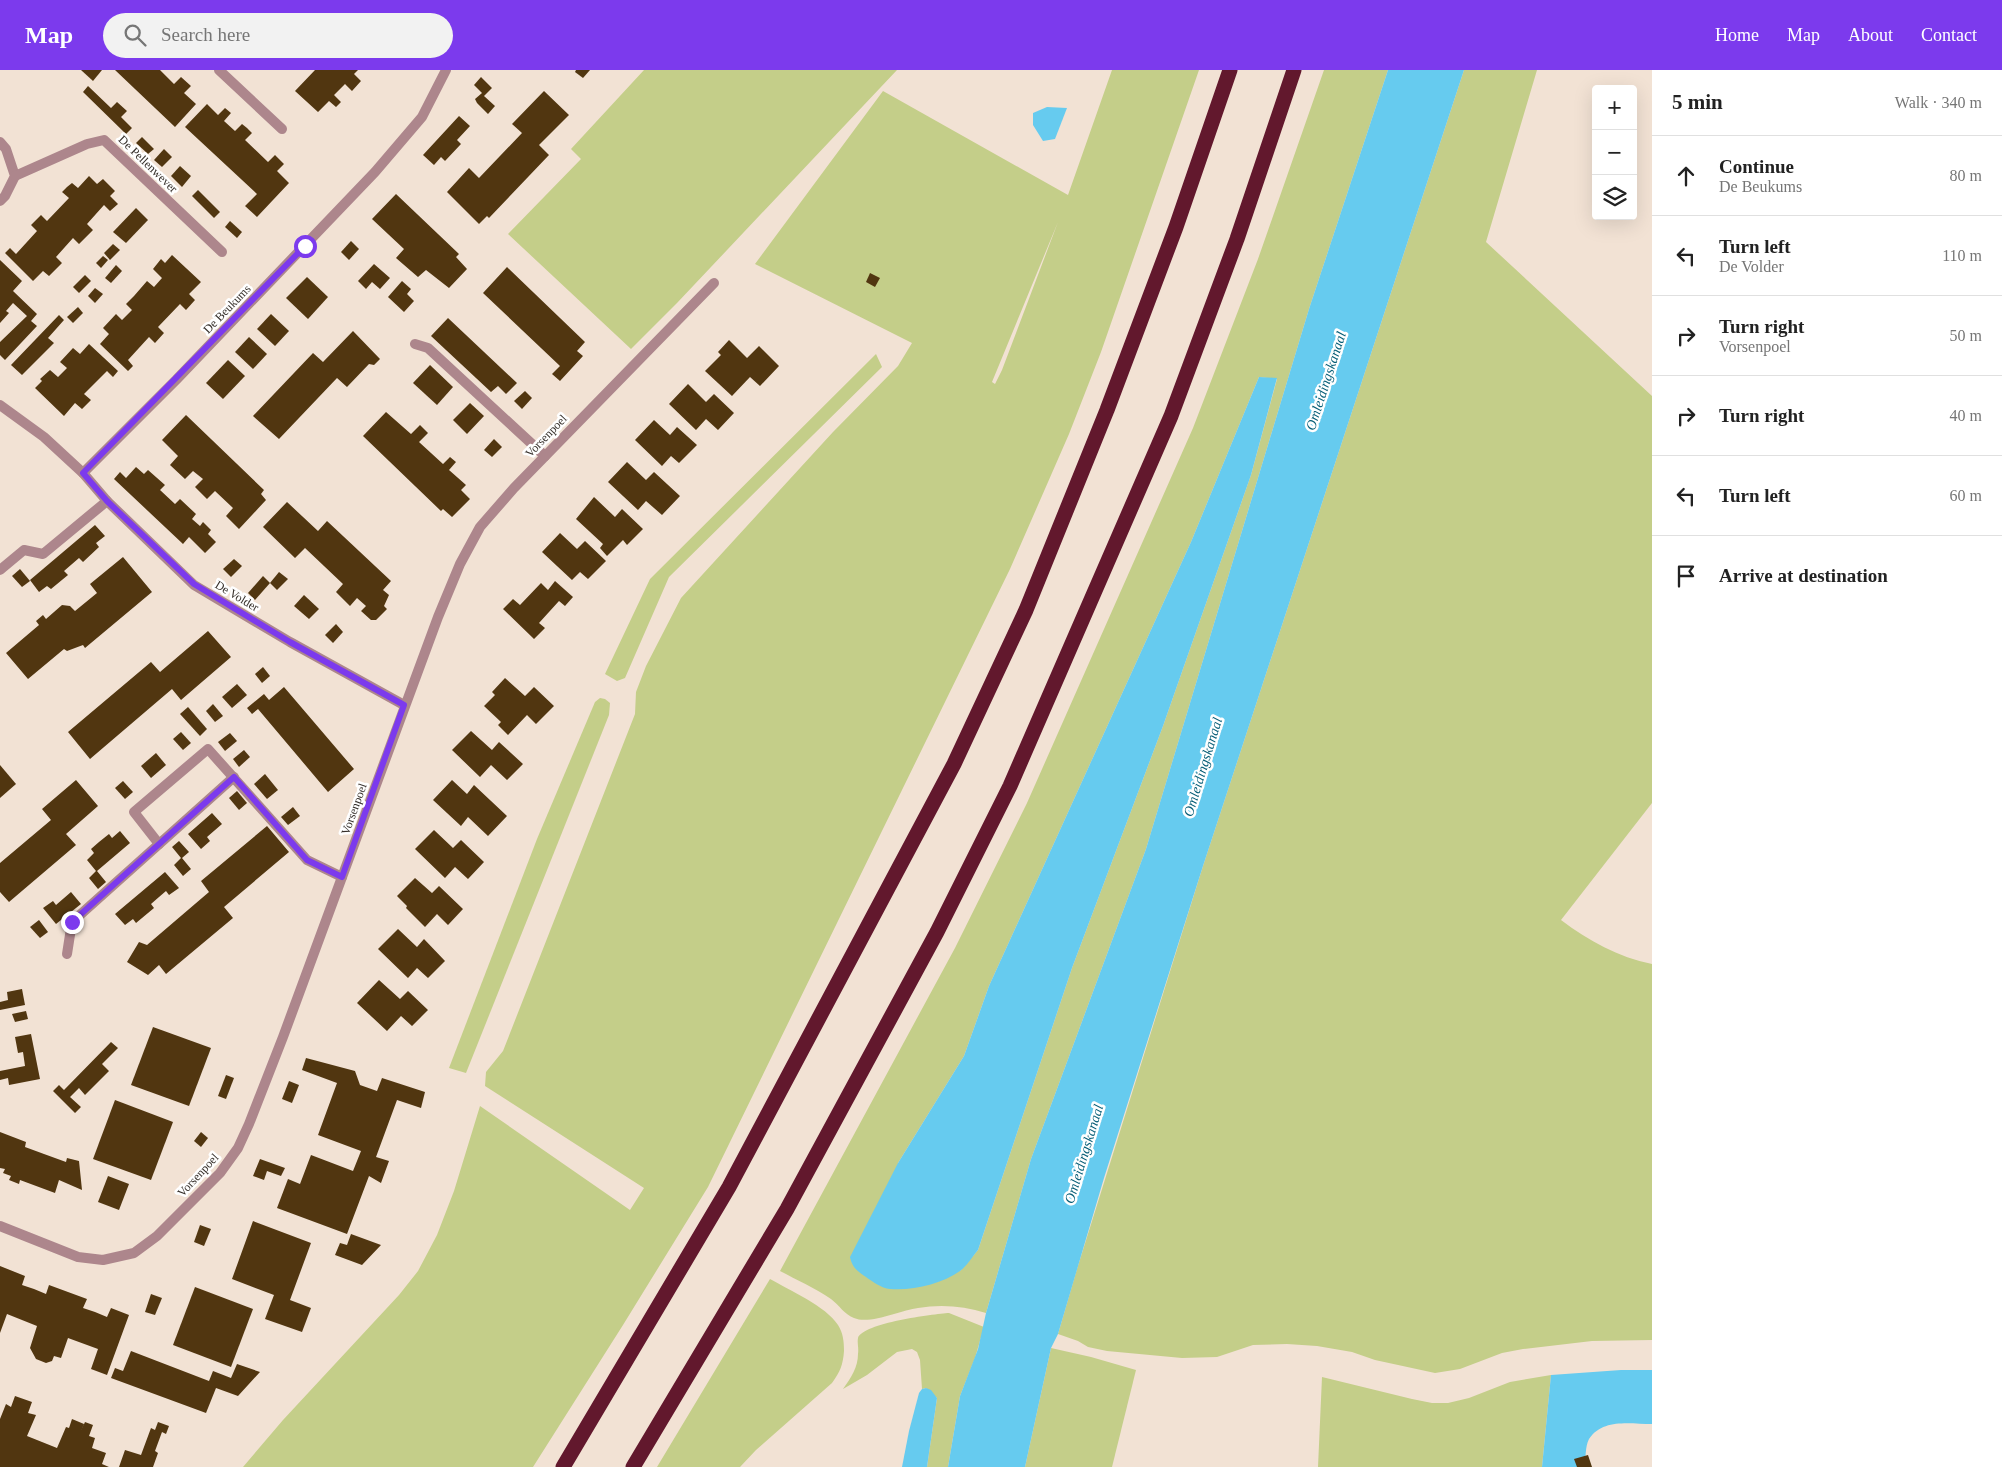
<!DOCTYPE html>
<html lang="en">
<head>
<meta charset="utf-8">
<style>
	:root { --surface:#fff; --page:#f2f2f2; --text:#222; --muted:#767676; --line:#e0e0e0; --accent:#7c3aed }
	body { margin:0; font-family:"Times New Roman",serif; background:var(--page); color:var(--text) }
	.controls { position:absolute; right:15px; top:15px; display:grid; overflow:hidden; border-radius:5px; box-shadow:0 5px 20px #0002 }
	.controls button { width:45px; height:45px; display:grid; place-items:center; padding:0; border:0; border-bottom:1px solid var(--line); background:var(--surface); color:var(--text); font:25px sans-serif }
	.stop { position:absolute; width:15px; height:15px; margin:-11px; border:4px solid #7c3aed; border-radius:50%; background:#fff }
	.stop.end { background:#7c3aed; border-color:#fff; box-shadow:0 1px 5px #0008 }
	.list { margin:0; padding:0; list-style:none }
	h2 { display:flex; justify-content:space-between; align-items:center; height:65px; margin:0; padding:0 20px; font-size:21px }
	h2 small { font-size:16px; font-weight:400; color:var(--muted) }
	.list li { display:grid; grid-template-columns:32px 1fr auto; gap:15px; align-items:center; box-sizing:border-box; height:80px; padding:0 20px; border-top:1px solid var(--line) }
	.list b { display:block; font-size:19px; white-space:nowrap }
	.list p { margin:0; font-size:16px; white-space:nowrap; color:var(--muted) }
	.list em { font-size:16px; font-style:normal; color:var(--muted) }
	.icon { flex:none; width:28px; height:28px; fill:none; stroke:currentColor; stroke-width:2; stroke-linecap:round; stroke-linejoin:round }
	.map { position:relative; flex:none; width:1652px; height:1397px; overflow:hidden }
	header { display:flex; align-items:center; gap:30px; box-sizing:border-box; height:70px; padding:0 25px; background:var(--accent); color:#fff }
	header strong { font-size:24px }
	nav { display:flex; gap:28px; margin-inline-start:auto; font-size:18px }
	.search { width:350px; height:45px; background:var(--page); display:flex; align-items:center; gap:12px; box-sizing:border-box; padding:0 18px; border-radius:28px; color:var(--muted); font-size:19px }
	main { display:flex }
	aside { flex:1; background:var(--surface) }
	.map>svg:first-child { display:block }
</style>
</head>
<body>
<header>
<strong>Map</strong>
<div class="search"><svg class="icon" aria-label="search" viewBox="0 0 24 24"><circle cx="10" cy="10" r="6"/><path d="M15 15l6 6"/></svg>Search here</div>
<nav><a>Home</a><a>Map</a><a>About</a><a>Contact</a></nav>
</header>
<main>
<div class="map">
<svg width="1652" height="1397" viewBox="0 0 1652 1397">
	<rect width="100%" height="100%" fill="#f2e2d4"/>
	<g fill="#c4ce89" fill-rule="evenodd">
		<polygon points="644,0 897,0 677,233 631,279 508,164 581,89 571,79"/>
		<path d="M1112,0H1199L1101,282L1069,364L1010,499L708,1117L623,1255L533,1397H243L283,1350L399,1225L418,1201L437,1165L454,1121L480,1036L630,1140L644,1118L485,1016L486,1002L503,981L635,644L636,622L646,596L681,528L833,362L898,296L912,273L755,194L883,21L1068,125ZM1058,152L1002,300L995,314L992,312Z"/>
		<path d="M1324,0H1388L1309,239L1146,779L1031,1089L986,1243C964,1236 941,1234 918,1238C901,1240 870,1255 854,1248C845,1245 839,1235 831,1229C815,1218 797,1210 780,1201L955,878L1027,733L1193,358L1258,189ZM1259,307L1277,309L1251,405L1163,656L1072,898L978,1180L961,1200L937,1212L898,1093L964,986L989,916L1191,472Z"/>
		<path d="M1464,0H1537L1486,172L1652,326V733L1561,850C1589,871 1618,887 1652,894V1270L1592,1271L1523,1279L1502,1283L1460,1299L1435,1303L1375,1290L1352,1282L1317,1276L1287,1274L1253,1275L1217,1287L1182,1288L1107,1281L1088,1277L1078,1271L1058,1264L1077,1199L1203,796Z"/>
		<polygon points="876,284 882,297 669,507 625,608 617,611 605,604 650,509"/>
		<polygon points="600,628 605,629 610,633 609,645 466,1003 449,998 537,769 595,632"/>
		<path d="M770,1209C789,1220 826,1236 838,1255C843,1263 844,1271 844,1281C843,1295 840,1302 832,1313L756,1380L740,1397H657Z"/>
		<path d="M949,1243L984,1257L975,1288L960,1326L948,1397H927L937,1328L926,1318L922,1319L920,1290L917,1282L912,1279L897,1282L867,1305L843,1319C851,1308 858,1297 858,1284C859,1279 857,1272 858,1268C863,1253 933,1244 949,1243Z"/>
		<polygon points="1051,1278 1091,1287 1136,1300 1112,1397 1025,1397"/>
		<polygon points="1551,1305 1542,1397 1318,1397 1322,1307 1412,1329 1432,1333 1448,1333 1469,1328 1510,1312"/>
	</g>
	<g fill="#66cbef">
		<polygon points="1388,0 1464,0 1203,796 1104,1108 1058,1264 1051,1278 1025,1397 948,1397 960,1326 978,1279 986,1243 1031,1089 1146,779 1309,239"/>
		<polygon points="1047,37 1067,38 1055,69 1043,71 1033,55 1033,43"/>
		<path d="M1259,307L1277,308L1251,405L1163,656L1072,898L978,1180C972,1187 967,1196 960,1201C942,1214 912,1221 890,1219C881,1218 873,1212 866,1207C857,1201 852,1197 850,1187L898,1093L964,986L989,916L1191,472Z"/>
		<path d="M1621,1300H1652V1354C1630,1354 1603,1348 1589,1369C1585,1376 1586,1389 1584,1397H1542L1551,1305Z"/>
		<polygon points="926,1318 931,1320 937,1328 927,1397 902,1397 909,1361 919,1323 922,1319"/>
	</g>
	<g fill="#513610">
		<polygon points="81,0 102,0 93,11"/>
		<polygon points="115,0 160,0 174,14 181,7 191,16 184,23 196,34 175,57"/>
		<polygon points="315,0 358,0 354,4 361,11 352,21 345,14 334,25 341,32 336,37 329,31 318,42 295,21"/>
		<polygon points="576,0 590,0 583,8 575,2"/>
		<polygon points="481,7 492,18 484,26 495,36 488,44 477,33 475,29 482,23 474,15"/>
		<polygon points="88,16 111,38 117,32 127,41 121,47 132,58 126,64 83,22"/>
		<polygon points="544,21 569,45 539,75 549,85 489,148 487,146 479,154 447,122 469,98 479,108 522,63 512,54"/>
		<polygon points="207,34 218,45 225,38 231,43 224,51 235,61 242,54 247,58 252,63 245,70 268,92 275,85 284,94 277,101 289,113 257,147 245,136 257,124 185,57"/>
		<polygon points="459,46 470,56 457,70 461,74 445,91 441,87 434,95 423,85"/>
		<polygon points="142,67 154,79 148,84 136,73"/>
		<polygon points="164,79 172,87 162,97 154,90"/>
		<polygon points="180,96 191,106 182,117 171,106"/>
		<polygon points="89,106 97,114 103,109 115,121 110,126 118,134 110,141 104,135 87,154 93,160 79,174 73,168 56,187 62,193 49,206 43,201 33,211 5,183 10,178 16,184 37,161 31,155 41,145 47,151 69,128 62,122 67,117 72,113 78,118"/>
		<polygon points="198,120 220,142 214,148 192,126"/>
		<polygon points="396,124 459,184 456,187 467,199 449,218 426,200 418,207 411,201 396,188 404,179 372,149"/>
		<polygon points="136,138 148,150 126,173 113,162"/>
		<polygon points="230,151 242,162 237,168 225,157"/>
		<polygon points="351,171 359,179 349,190 341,182"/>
		<polygon points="113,174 120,180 110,190 104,183"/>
		<polygon points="172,185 201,212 189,224 195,230 186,240 180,234 158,257 164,263 155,273 149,267 128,290 133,296 128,301 100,274 109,264 103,258 116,244 122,250 132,240 126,234 134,226 147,211 154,217 162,208 153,199 161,189 165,193"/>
		<polygon points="103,186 108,190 101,198 96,193"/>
		<polygon points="0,190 22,211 13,221 37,244 31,251 37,256 5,290 0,285 0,272 27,246 13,233 6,241 9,243 0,253"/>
		<polygon points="374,194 390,208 380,219 372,212 366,219 358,211"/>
		<polygon points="116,195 122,201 111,213 105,208"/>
		<polygon points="507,197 585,272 577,281 583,286 560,311 552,304 560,296 483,223"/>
		<polygon points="870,203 880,208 875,217 866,212"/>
		<polygon points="85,205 91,211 79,223 73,217"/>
		<polygon points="307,207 328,227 308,249 286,228"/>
		<polygon points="402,211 411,219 407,224 414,231 404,242 388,227"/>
		<polygon points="95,218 103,224 95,233 88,226"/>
		<polygon points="78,237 83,243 73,253 67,247"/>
		<polygon points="271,244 289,261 275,276 257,259"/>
		<polygon points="59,245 64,250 48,268 54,273 22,305 11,295"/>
		<polygon points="448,248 517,313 506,324 498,316 491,322 431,266"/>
		<polygon points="353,261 380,289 374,295 369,294 347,317 337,308 279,369 253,346 313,283 323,292"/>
		<polygon points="249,267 267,284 253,299 235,282"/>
		<polygon points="729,270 747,288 759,276 779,296 760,316 750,307 732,326 705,301 721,285 718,282"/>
		<polygon points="89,274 118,301 113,307 107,301 84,324 91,330 82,339 75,333 64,346 35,318 42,311 40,309 50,300 58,307 67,298 60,292 73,278 80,284"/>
		<polygon points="228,290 245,306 223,329 206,313"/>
		<polygon points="430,295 453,317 437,335 413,313"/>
		<polygon points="688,314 706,332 714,324 734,343 718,360 706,349 696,360 669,334"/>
		<polygon points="525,321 532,328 522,339 514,331"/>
		<polygon points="470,333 484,346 467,364 453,350"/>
		<polygon points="386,342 411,364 420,355 428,363 419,372 443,394 450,387 456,392 449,400 466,415 461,420 470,429 452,447 443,439 441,441 363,366"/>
		<polygon points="186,345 264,420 261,424 266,430 239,459 226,446 233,438 215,421 207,429 195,417 203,409 193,401 185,409 170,395 178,386 162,370"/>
		<polygon points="654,350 670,365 677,357 697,375 679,393 671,386 662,396 635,370"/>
		<polygon points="494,369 502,377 492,387 484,380"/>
		<polygon points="627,392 646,410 654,402 680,426 662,445 646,431 638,440 608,412"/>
		<polygon points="136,397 144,404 148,400 165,415 160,420 175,434 180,429 196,444 192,449 200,456 203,452 211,460 208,464 216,472 205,483 189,467 183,474 114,409 120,402 126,408"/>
		<polygon points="594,427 615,447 622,439 643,459 627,475 623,470 607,486 600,478 603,474 576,449"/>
		<polygon points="287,432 318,461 327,451 391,511 383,520 389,525 384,536 387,539 376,550 371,550 361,541 366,536 357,528 350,536 336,522 343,514 305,478 295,488 263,457"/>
		<polygon points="95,455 105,466 96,473 99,477 83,492 79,488 64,501 68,505 51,519 47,516 39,522 30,510"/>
		<polygon points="560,463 577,479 585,471 606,491 588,509 580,502 572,510 542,482"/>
		<polygon points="123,487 152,522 85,578 83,575 67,581 64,579 28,609 6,583 39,555 36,551 43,545 46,549 62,535 70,536 75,541 97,523 90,514"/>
		<polygon points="234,489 242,496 231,507 223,499"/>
		<polygon points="20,499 30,511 22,517 12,506"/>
		<polygon points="279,502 288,509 277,520 270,513"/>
		<polygon points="263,506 270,513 255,530 248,523"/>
		<polygon points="555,511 573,527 565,536 559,531 539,553 545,558 534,569 503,539 513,529 520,535 541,513 548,520"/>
		<polygon points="304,525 319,539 309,549 294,536"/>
		<polygon points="336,554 343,562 333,573 325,565"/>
		<polygon points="208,561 231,587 181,630 172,619 90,689 68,662 151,592 160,602"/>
		<polygon points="263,597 270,606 262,613 255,604"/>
		<polygon points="505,608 525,626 534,617 554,636 536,654 527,645 508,665 498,655 501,652 484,636 495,625 492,622"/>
		<polygon points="237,614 247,625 232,638 222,627"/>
		<polygon points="284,617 354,699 328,722 258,639 252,644 247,638 264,624 269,630"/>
		<polygon points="213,634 223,646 215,652 206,641"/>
		<polygon points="188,637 207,659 200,666 180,644"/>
		<polygon points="471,661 492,680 499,672 523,694 507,710 491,695 480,707 452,680"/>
		<polygon points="181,662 191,673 183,680 173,669"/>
		<polygon points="230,663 237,671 225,681 218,672"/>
		<polygon points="244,680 250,687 239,697 233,689"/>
		<polygon points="156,683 166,695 151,708 141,696"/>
		<polygon points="0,695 16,714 0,728"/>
		<polygon points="265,704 278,720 267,729 254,714"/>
		<polygon points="76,710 98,736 66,764 76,775 9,832 0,822 0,793 51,750 42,739"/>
		<polygon points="452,710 467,724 474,715 507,746 488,766 468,747 461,756 433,730"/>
		<polygon points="123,711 133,722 125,729 115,718"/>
		<polygon points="237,721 247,733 239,740 229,728"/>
		<polygon points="293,737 300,746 288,755 281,747"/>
		<polygon points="212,743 222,754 207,767 210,771 201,779 188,764"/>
		<polygon points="267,756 289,782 224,837 233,848 166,904 159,895 148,905 127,892 139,872 147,875 209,822 201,811"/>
		<polygon points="434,760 453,778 461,770 484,792 468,809 455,797 445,808 415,779"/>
		<polygon points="120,761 130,773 97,801 106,812 98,819 89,808 96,801 87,790 94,783 91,779 99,772 109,764 112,768"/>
		<polygon points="179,771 189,782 182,788 191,799 183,806 174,795 181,788 172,777"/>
		<polygon points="165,802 179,818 169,825 166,821 159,827 151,834 154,838 136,853 133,849 125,855 115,844"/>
		<polygon points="415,808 432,823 439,816 463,839 448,855 437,844 425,857 406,838 407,836 397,826"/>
		<polygon points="71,822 81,834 56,854 43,838 53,831 56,835"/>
		<polygon points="39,850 48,862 40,868 30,857"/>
		<polygon points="398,859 417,877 424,869 445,891 428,908 417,898 408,908 378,879"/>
		<polygon points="379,910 400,929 408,921 428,940 412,956 401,946 387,961 357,933"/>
		<polygon points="22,919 25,935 0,940 0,932 8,930 7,922"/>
		<polygon points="26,941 28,949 15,952 12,944"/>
		<polygon points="153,957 211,978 189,1036 131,1015"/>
		<polygon points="31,964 40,1009 9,1015 8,1008 0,1010 0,1001 25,996 23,982 18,983 15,967"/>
		<polygon points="111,972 118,978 102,994 109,1001 85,1025 79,1018 70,1027 81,1037 75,1043 53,1021 59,1015 64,1020"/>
		<polygon points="306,988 355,1001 360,1015 377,1021 382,1008 425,1022 421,1038 397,1030 376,1087 389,1091 381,1113 369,1106 347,1164 277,1138 288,1109 300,1114 311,1085 353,1101 361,1081 318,1065 337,1013 302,1000"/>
		<polygon points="226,1005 234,1008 226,1029 218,1026"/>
		<polygon points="289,1011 299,1015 292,1033 282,1029"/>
		<polygon points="115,1030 173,1052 151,1110 93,1089"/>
		<polygon points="0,1062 26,1072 25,1077 44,1084 66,1092 67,1088 79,1091 82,1120 59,1110 55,1123 20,1110 19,1114 9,1110 11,1106 3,1103 5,1099 0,1098"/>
		<polygon points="201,1062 208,1068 201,1077 194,1071"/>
		<polygon points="260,1089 285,1098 281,1106 267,1101 264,1110 253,1106"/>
		<polygon points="108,1106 129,1114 119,1140 98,1132"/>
		<polygon points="253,1151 311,1173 290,1230 311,1238 302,1262 265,1249 274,1225 232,1209"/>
		<polygon points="200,1155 211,1159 204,1176 194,1172"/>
		<polygon points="351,1164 381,1175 362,1195 335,1185 340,1173 347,1175"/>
		<polygon points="0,1196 25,1206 22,1215 34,1219 46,1224 49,1215 87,1229 83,1238 95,1242 107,1247 111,1238 129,1245 107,1305 91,1299 98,1279 68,1268 61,1288 54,1286 52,1291 46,1293 36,1289 30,1278 37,1256 7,1244 0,1263"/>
		<polygon points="195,1217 253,1239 231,1297 173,1275"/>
		<polygon points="151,1224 162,1228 155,1245 145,1242"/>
		<polygon points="131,1281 209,1311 213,1301 231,1308 237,1294 260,1302 238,1326 216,1318 206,1343 111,1308 115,1298 123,1301"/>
		<polygon points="15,1326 32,1332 28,1343 36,1345 27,1366 57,1378 66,1357 69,1358 72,1349 84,1354 80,1363 85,1352 93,1355 89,1366 95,1368 92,1378 106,1383 102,1394 109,1397 0,1397 0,1349 6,1334 11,1337"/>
		<polygon points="158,1352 169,1356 166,1364 162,1362 155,1381 158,1383 153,1397 119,1397 125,1380 141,1385 151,1358 155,1360"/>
		<polygon points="1588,1385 1592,1397 1577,1397 1574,1389"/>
	</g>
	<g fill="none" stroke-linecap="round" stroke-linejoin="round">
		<g stroke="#ad868c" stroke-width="10">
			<polyline points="415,274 428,278 545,386"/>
			<polyline points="0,500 24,480 43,484 107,431"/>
			<polyline points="159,774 134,742 208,679 307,790 342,807"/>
			<polyline points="67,884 72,852 234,707"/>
		</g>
		<g stroke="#ad868c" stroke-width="10">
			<polyline points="219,0 282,59"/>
			<polyline points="0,72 6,79 15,106 5,126 0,131"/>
			<polyline points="15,106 87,74 104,70 222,182"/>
			<polyline points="0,335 44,367 83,403 176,310 375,102 422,47 446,0"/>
			<polyline points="83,403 107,431 194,515 290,572 404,635"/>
			<polyline points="0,1156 78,1187 103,1190 134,1183 157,1166 220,1103 238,1078 249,1054 283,967 438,547 460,494 480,457 514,418 714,213"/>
		</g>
		<g stroke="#62182d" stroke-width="15">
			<polyline points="563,1397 729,1117 954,694 1026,540 1107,340 1176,157 1230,0"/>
			<polyline points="633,1397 787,1139 937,862 1010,716 1171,346 1237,169 1294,0"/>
		</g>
	</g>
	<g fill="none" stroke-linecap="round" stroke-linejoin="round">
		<polyline stroke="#7c3aed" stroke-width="6" points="72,852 234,707 307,790 342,807 404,635 290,572 194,514 107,431 83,403 305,176"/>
	</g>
	<g text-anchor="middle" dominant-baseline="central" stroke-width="5" stroke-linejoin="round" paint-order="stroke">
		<g font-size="12" fill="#36302b" stroke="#fff">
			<text transform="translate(148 94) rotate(44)">De Pellenwever</text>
			<text transform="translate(227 239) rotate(-46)">De Beukums</text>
			<text transform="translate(546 366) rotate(-46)">Vorsenpoel</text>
			<text transform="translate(237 526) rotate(31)">De Volder</text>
			<text transform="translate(354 739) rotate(-70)">Vorsenpoel</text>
			<text transform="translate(198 1105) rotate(-47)">Vorsenpoel</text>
		</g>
		<g font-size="14" font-style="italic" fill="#075e77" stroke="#fff">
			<text transform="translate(1326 311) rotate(-72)">Omleidingskanaal</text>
			<text transform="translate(1203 697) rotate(-73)">Omleidingskanaal</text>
			<text transform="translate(1084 1084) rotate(-73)">Omleidingskanaal</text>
		</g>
	</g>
</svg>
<div class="controls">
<button>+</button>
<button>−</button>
<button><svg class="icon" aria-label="layers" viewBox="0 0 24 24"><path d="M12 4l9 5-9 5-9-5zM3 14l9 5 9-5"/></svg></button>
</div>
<div class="stop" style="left:305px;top:176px"></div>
<div class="stop end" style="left:72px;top:852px"></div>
</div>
<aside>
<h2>5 min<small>Walk · 340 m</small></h2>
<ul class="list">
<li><svg class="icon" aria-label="ahead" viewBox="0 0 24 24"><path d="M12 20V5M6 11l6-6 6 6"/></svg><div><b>Continue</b><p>De Beukums</p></div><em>80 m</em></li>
<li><svg class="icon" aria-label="left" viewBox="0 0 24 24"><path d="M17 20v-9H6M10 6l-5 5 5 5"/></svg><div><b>Turn left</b><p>De Volder</p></div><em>110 m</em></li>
<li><svg class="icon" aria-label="right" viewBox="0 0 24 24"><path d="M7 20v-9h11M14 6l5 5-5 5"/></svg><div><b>Turn right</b><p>Vorsenpoel</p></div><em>50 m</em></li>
<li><svg class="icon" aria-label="right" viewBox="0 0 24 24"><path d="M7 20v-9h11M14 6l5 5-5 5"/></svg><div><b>Turn right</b></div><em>40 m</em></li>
<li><svg class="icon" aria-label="left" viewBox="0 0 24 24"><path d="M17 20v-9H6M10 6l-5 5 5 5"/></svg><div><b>Turn left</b></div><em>60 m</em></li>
<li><svg class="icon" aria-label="arrive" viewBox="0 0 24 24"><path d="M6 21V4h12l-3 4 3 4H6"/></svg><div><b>Arrive at destination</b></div></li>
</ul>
</aside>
</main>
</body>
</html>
